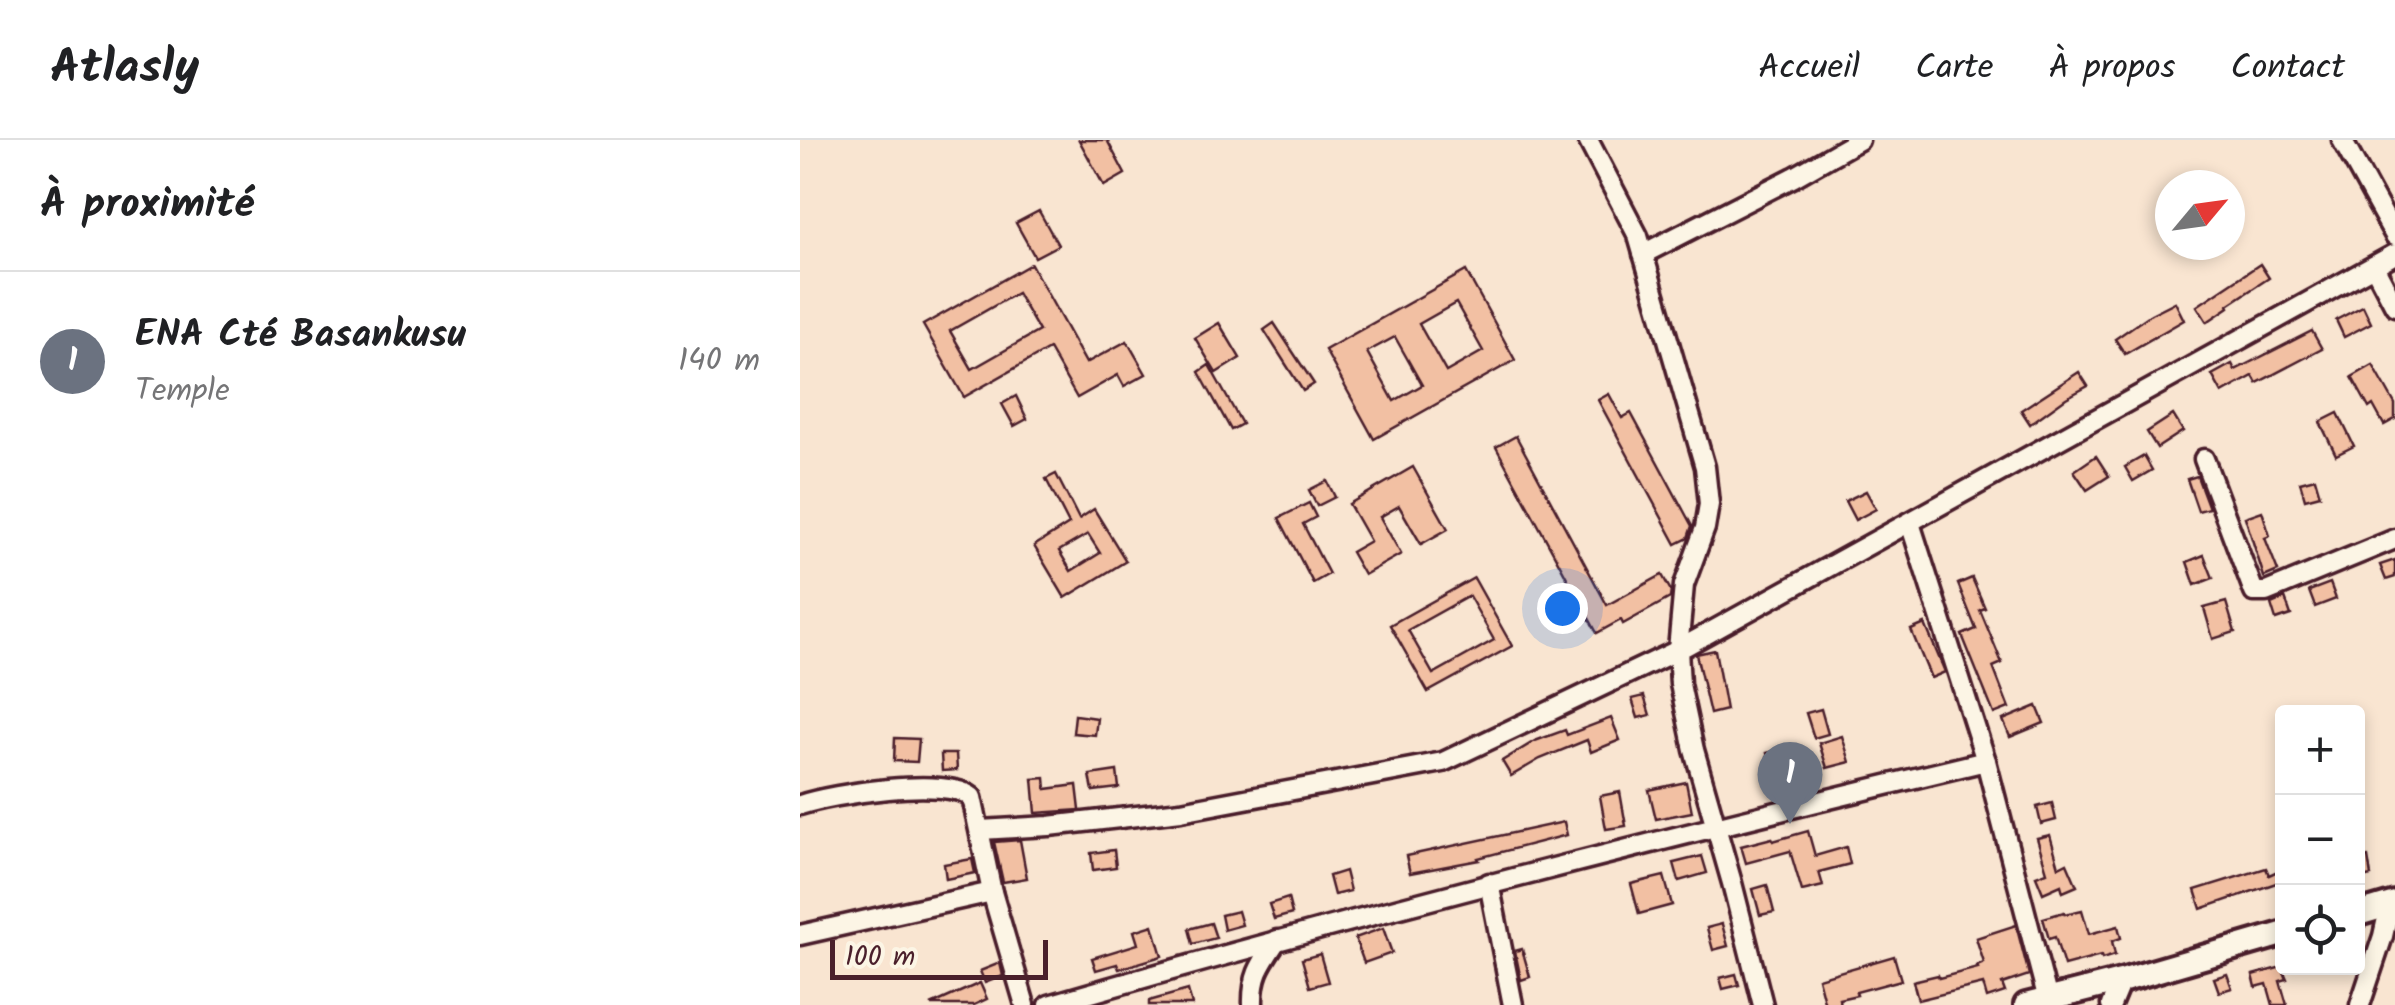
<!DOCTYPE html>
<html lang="fr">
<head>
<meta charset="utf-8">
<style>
	:root { --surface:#fff; --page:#f6f6f6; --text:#202124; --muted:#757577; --line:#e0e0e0; --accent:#c8321e }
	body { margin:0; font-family:Kalam,sans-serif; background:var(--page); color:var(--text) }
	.controls { position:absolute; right:30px; bottom:30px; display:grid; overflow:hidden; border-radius:10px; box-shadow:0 5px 15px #0003 }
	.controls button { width:90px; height:90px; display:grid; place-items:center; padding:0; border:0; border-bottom:2px solid var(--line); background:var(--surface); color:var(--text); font:50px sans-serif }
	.compass { position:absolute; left:1355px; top:30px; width:90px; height:90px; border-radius:50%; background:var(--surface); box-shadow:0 5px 15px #0003; rotate:61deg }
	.scale { position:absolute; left:30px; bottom:25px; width:218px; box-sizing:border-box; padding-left:10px; border:5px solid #4a1f2b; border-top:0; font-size:28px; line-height:35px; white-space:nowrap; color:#4a1f2b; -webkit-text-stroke:8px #fcf5e5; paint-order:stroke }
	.you { position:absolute; left:762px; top:468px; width:35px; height:35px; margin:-25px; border:8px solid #fff; border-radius:50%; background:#1a73e8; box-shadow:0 0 0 15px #1a73e833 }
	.badge { display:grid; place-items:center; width:65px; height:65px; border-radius:50%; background:var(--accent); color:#fff; font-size:32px; font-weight:700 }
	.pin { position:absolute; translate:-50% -82px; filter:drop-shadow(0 2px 5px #0008) }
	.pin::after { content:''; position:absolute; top:52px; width:35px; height:30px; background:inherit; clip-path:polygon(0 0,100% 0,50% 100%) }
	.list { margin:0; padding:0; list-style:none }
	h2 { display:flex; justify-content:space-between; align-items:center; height:130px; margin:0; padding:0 40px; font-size:42px }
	h2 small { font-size:32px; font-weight:400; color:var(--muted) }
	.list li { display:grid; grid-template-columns:65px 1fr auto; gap:30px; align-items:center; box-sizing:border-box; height:180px; padding:0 40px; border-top:2px solid var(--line) }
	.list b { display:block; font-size:38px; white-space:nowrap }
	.list p { margin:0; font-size:32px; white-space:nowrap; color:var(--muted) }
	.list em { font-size:32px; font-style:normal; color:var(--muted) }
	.icon { flex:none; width:55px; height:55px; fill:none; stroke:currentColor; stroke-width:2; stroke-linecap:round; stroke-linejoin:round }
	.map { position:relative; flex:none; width:1595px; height:865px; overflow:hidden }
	header { display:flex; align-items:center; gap:60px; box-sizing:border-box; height:140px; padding:0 50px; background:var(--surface); border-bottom:2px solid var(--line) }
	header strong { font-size:48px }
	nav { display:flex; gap:55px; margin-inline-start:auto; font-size:35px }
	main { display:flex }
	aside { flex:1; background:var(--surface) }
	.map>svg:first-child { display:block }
</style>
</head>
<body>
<header>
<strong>Atlasly</strong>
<nav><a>Accueil</a><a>Carte</a><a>À propos</a><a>Contact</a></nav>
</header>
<main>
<aside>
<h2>À proximité<small></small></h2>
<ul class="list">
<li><span class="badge" style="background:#6b7280">1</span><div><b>ENA Cté Basankusu</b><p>Temple</p></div><em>140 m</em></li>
</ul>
</aside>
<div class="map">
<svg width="1595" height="865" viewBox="0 0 1595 865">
	<rect width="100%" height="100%" fill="#f9e5d1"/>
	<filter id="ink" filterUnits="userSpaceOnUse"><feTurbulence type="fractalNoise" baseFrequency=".01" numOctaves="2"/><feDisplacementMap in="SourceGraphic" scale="20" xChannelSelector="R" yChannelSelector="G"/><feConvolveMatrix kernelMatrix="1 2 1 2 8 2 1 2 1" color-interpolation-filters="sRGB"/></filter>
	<g filter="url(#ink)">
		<g fill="#f2c0a3" stroke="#4a1f2b" stroke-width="2.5" fill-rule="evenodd">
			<polygon points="279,0 307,0 325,34 304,46"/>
			<polygon points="239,71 258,105 235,117 216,83"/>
			<path d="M231,124L286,223L327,201L346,234L324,246L318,235L277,258L249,209L164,257L123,185ZM217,153L239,191L172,229L150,191Z"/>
			<polygon points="1460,124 1469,138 1428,165 1429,167 1407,182 1397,166"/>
			<path d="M666,131L715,220L574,299L525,210ZM656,163L683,211L646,232L619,184ZM595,197L622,245L594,261L567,212Z"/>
			<polygon points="1375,162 1384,180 1325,214 1315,199 1351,174"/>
			<polygon points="1563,166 1571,183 1544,197 1536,180"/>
			<polygon points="419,183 440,218 416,233 395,198"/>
			<polygon points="474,183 514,244 503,251 464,190"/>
			<polygon points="1512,191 1522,209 1457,243 1453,236 1422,253 1412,235 1432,224 1435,230"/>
			<polygon points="409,225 442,284 431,290 399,232"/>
			<polygon points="1573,225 1595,264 1595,279 1584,285 1573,265 1569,268 1552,237"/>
			<polygon points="1279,232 1288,246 1266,258 1230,284 1221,270"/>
			<polygon points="809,254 822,278 831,273 892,386 888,398 876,404 798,260"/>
			<polygon points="216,256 227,279 214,286 202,264"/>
			<polygon points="1538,273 1554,306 1536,315 1520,282"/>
			<polygon points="1373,275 1383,291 1357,308 1347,292"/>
			<polygon points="716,296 807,465 862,435 871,451 870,458 823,484 821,480 797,493 696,307"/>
			<polygon points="1296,316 1309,336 1287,350 1274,331"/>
			<polygon points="1344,316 1352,330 1333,341 1325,327"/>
			<polygon points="613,327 648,389 621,404 599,366 580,377 601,414 564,435 551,412 570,401 549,364"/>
			<path d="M256,334L279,379L294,369L326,421L265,458L234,406L269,384L246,339ZM288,394L300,413L271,431L259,411Z"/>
			<polygon points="1397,336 1409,368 1398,371 1387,339"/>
			<polygon points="1515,338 1520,355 1505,359 1500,342"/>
			<polygon points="527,341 535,357 517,366 509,350"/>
			<polygon points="1066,351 1076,369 1055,380 1045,361"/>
			<polygon points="509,363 516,377 503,384 529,434 513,443 479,378"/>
			<polygon points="1462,371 1470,396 1465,398 1478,431 1464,437 1445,377"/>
			<polygon points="1404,415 1413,438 1395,445 1387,422"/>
			<polygon points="1595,420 1595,437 1586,440 1580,425"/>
			<path d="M674,438L712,506L628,552L590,485ZM669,456L694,500L633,534L608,490Z"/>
			<polygon points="1172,438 1185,468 1180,470 1202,523 1193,527 1209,568 1194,574 1162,495 1176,489 1158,444"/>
			<polygon points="1530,443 1536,459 1515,467 1509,451"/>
			<polygon points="1485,458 1491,475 1476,480 1471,464"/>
			<polygon points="1426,462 1435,492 1413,499 1404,468"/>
			<polygon points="1125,484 1145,532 1131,538 1111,490"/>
			<polygon points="915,510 926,570 910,574 896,514"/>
			<polygon points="844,556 850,575 838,578 832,559"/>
			<polygon points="1237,566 1244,583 1210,597 1203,580"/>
			<polygon points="1021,569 1028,594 1014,598 1006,573"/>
			<polygon points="275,575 297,578 295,595 273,593"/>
			<polygon points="811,578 820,600 791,612 787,600 740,619 711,636 702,621 735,601 765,590 767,595"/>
			<polygon points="1042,596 1050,622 1027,628 1019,603"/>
			<polygon points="95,598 119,599 117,622 94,621"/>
			<polygon points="985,609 991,639 973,642 967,613"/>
			<polygon points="141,614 156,614 157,630 142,631"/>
			<polygon points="317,631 319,648 293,651 290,635"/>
			<polygon points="245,638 246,649 277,645 280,670 236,673 233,639"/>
			<polygon points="886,642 892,672 856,679 849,650"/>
			<polygon points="820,652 826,686 806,689 800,656"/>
			<polygon points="1252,663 1256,680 1241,684 1237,667"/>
			<polygon points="764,682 767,695 678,718 679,720 610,733 606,716"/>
			<polygon points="1008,691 1015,716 1046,707 1050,724 1019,732 1023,746 1002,751 990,711 946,723 941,706 972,698 973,701"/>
			<polygon points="1250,695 1259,727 1267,723 1277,746 1263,752 1261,745 1243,753 1236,736 1247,732 1237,698"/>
			<polygon points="220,700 227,738 203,742 194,702"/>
			<polygon points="314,710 316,727 293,730 291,713"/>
			<polygon points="902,716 907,733 879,741 874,723"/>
			<polygon points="1568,717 1571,736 1558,739 1558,718"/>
			<polygon points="172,719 175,733 146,739 144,724"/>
			<polygon points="1466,728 1469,735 1482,729 1482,741 1401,769 1395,750"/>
			<polygon points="545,731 550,751 534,755 529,736"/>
			<polygon points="864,736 872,765 839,774 831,744"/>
			<polygon points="967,745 974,772 960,775 953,749"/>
			<polygon points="488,758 492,774 474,779 469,764"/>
			<polygon points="1282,770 1289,794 1318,786 1321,798 1312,801 1315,815 1302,819 1301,816 1264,826 1255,797 1249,799 1243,778 1264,772 1265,774"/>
			<polygon points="438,771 442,785 424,790 421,775"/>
			<polygon points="411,783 416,798 393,804 389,789"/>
			<polygon points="922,784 928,806 913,810 907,788"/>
			<polygon points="353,785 362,816 319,829 317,824 296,830 292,818 338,804 334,791"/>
			<polygon points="1216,785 1229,835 1202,844 1205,852 1187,858 1183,844 1118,860 1113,841 1138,835 1139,838 1178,828 1177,826 1184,823 1176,798"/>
			<polygon points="583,788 592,813 564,823 555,798"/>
			<polygon points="722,809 730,837 721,840 715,811"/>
			<polygon points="520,814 528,842 510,847 502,819"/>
			<polygon points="1094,816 1101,840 1056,852 1057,855 1039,859 1040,865 1025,865 1018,838"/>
			<polygon points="200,823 203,836 185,843 180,831"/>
			<polygon points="1482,827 1487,839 1480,841 1487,865 1473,865 1467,844 1456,847 1453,835"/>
			<polygon points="936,834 939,845 923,849 920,838"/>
			<polygon points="1427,834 1432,848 1419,852 1414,838"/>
			<polygon points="180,843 187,859 174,865 131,865"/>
			<polygon points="388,850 392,865 349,865 349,861"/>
		</g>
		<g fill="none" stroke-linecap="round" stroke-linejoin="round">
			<g stroke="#4a1f2b" stroke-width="25">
				<g id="minor">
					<polyline points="788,0 838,96 905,327 909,364 905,388 884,445 878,510 880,544 894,610 932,743 963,865"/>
					<polyline points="1542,0 1595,96"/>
					<polyline points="843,114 994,37 1059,0"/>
					<polyline points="1574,126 1595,166"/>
					<polyline points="1404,319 1454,452 1466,452 1595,399"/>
					<polyline points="1110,383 1186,621"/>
					<path d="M0,665C33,654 145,636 172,657L192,752L225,865"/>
					<polyline points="180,690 249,686 381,671 643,622 878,510 1595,114"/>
					<polyline points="689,743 713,865"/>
					<polyline points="0,795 192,752"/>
					<path d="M249,865C559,775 872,696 1186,621L1248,860"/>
					<path d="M453,865C452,835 461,824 477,800"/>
					<polyline points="1311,865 1321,841"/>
					<polyline points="1560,865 1583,796 1590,765"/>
				</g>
			</g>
			<g stroke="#4a1f2b" stroke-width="30">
				<g id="tertiary">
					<polyline points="1558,774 1595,763"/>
					<polyline points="1226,865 1321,841 1482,794"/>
				</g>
			</g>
			<use href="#minor" stroke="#fcf5e5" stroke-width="18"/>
			<use href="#tertiary" stroke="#fcf5e5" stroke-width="22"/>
		</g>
	</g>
</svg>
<div class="controls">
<button>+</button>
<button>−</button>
<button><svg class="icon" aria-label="locate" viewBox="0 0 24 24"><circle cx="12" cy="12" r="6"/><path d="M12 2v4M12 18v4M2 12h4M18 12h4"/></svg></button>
</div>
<svg class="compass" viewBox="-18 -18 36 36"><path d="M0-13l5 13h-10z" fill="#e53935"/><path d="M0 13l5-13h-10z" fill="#757577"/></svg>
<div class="scale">100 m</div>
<div class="you"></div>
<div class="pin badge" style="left:990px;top:684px;background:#6b7280">1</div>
</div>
</main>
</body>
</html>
